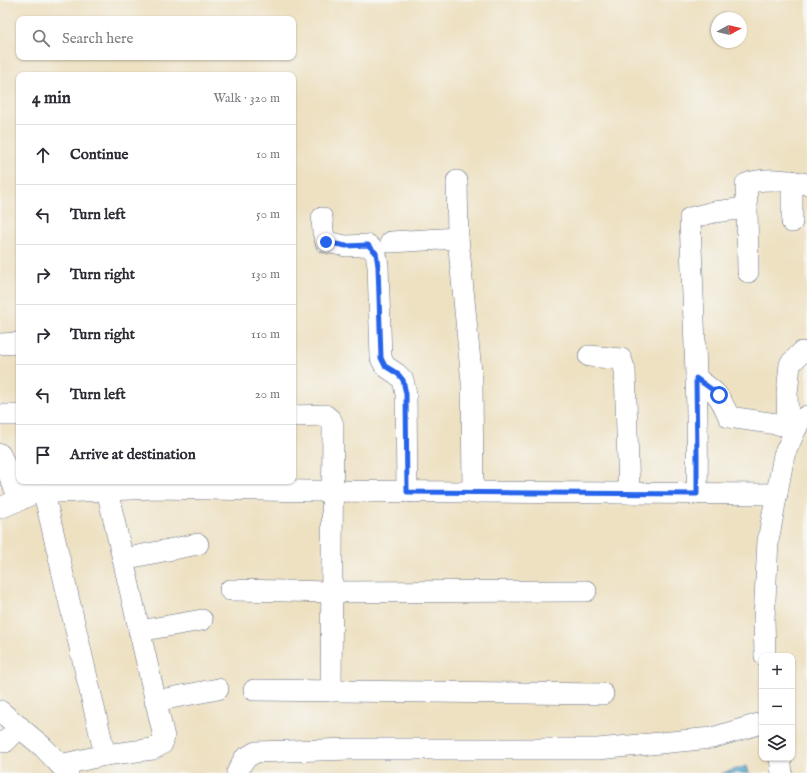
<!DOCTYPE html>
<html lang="en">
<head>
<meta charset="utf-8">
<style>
	:root { --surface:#fff; --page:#f7f7f7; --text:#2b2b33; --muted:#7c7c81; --line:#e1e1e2 }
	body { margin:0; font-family:"IM FELL English",serif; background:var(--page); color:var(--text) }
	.controls { position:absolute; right:12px; bottom:12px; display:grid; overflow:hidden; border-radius:8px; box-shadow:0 1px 3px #0004 }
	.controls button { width:36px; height:36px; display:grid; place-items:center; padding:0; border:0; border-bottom:1px solid var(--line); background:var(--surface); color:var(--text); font:20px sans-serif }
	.compass { position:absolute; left:711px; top:12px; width:36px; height:36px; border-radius:50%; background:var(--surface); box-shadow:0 1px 3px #0004; rotate:82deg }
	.stop { position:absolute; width:12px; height:12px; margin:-9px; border:3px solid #2563eb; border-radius:50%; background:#fff }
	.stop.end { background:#2563eb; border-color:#fff; box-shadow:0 1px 4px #0008 }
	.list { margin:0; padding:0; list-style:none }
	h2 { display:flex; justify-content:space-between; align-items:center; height:52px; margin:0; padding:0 16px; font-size:17px }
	h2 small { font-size:13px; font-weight:400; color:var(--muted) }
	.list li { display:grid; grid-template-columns:26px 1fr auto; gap:12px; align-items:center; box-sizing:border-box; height:60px; padding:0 16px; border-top:1px solid var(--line) }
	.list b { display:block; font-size:15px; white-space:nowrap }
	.list em { font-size:13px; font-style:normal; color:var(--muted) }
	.icon { flex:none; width:22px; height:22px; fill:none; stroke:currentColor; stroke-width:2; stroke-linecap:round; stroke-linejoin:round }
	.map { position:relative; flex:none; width:807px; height:773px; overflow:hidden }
	.search { position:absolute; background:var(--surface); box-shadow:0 1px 3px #0004; left:16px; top:16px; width:280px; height:44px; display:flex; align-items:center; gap:10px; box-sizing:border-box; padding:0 14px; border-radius:8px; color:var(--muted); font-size:15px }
	.panel { position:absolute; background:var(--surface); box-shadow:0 1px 3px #0004; left:16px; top:72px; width:280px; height:412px; border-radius:8px }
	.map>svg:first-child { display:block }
</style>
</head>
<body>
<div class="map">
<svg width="807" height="773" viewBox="0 0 807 773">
	<rect width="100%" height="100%" fill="#f6f6f2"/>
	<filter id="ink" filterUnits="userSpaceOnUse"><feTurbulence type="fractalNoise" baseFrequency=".025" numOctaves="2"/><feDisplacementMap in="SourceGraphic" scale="8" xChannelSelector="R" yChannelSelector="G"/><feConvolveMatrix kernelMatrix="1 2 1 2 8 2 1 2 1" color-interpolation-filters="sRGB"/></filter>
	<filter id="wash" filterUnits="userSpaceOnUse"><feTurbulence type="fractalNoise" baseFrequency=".012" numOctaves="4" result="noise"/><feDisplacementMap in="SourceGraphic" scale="16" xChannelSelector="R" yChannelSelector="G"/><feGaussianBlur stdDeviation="0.9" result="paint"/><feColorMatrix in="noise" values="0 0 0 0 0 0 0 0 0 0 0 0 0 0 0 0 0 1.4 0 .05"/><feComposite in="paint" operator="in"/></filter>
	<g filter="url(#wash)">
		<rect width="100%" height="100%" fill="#eee1c2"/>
		<polygon fill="#4ea5cb" stroke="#346a94" points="747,766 749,773 722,773"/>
	</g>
	<g filter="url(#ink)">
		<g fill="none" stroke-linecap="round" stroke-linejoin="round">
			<g stroke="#656d81" stroke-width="22">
				<g id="minor">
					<polyline points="457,181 458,238"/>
					<polyline points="792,181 792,222"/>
					<polyline points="747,208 748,272"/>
					<polyline points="322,218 323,232 326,242 346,246 368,245 376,253 378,266 381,358 385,366 397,374 403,380 406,394 407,492"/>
					<polyline points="391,242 458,238 472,382 473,493"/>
					<polyline points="0,344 19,343"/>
					<polyline points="589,356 621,359 625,370 629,493"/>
					<path d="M696,378C716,392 719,394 729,417L797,427"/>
					<polyline points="0,415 19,415"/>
					<polyline points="293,416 325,415 331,420 333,425 331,691"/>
					<polyline points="788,426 787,394 790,364 802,352"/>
					<polyline points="0,454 20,500"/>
					<polyline points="44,493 105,755 60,765"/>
					<path d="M697,494C699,402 693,310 690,218L714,212L747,208L746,184C765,177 787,180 807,184"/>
					<polyline points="0,508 35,493 156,488 308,491 777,494"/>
					<polyline points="123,559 198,544"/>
					<polyline points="230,590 332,592 586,591"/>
					<polyline points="139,631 202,620"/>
					<polyline points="765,656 764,619 768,541 784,455 800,420 807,416"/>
					<polyline points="254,690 603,694"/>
					<polyline points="155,701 218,689"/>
					<polyline points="0,711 43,747 68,773"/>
					<polyline points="0,742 5,742 20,727"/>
					<polyline points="105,755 153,749 162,744 164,737 107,490"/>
					<polyline points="780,758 782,773"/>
					<polyline points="237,773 244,759 256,752 352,749 598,749 712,738 762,723"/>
				</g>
			</g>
			<use href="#minor" stroke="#fff" stroke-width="21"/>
		</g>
	</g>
	<g fill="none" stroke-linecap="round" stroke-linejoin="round" filter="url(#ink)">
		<polyline stroke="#2563eb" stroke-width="5" points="326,242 346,246 368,245 376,253 378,266 381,358 385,366 398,374 403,380 406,394 407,492 697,494 697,456 696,378 714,391 719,395"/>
	</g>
</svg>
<div class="controls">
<button>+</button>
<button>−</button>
<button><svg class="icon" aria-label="layers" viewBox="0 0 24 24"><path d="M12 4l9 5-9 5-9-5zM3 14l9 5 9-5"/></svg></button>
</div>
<svg class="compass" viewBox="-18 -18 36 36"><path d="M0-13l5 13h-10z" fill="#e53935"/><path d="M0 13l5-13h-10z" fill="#7c7c81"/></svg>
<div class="stop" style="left:719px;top:395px"></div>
<div class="stop end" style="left:326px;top:242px"></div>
<div class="search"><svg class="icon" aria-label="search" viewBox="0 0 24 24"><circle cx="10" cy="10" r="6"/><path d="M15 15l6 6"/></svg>Search here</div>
<section class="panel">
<h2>4 min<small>Walk · 320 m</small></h2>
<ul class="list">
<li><svg class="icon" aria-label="ahead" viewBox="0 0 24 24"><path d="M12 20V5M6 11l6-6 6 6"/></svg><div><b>Continue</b></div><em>10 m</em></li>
<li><svg class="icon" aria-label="left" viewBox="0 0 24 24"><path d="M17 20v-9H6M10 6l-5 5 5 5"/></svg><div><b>Turn left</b></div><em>50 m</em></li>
<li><svg class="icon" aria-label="right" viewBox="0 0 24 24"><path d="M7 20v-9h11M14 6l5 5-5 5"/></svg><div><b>Turn right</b></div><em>130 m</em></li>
<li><svg class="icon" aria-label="right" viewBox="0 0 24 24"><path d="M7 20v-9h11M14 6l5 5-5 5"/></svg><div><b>Turn right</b></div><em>110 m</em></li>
<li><svg class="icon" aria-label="left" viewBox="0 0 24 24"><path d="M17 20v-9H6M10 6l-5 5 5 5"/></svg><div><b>Turn left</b></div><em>20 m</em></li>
<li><svg class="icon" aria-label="arrive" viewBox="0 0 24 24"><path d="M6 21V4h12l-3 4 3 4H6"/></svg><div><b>Arrive at destination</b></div></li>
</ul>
</section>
</div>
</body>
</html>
